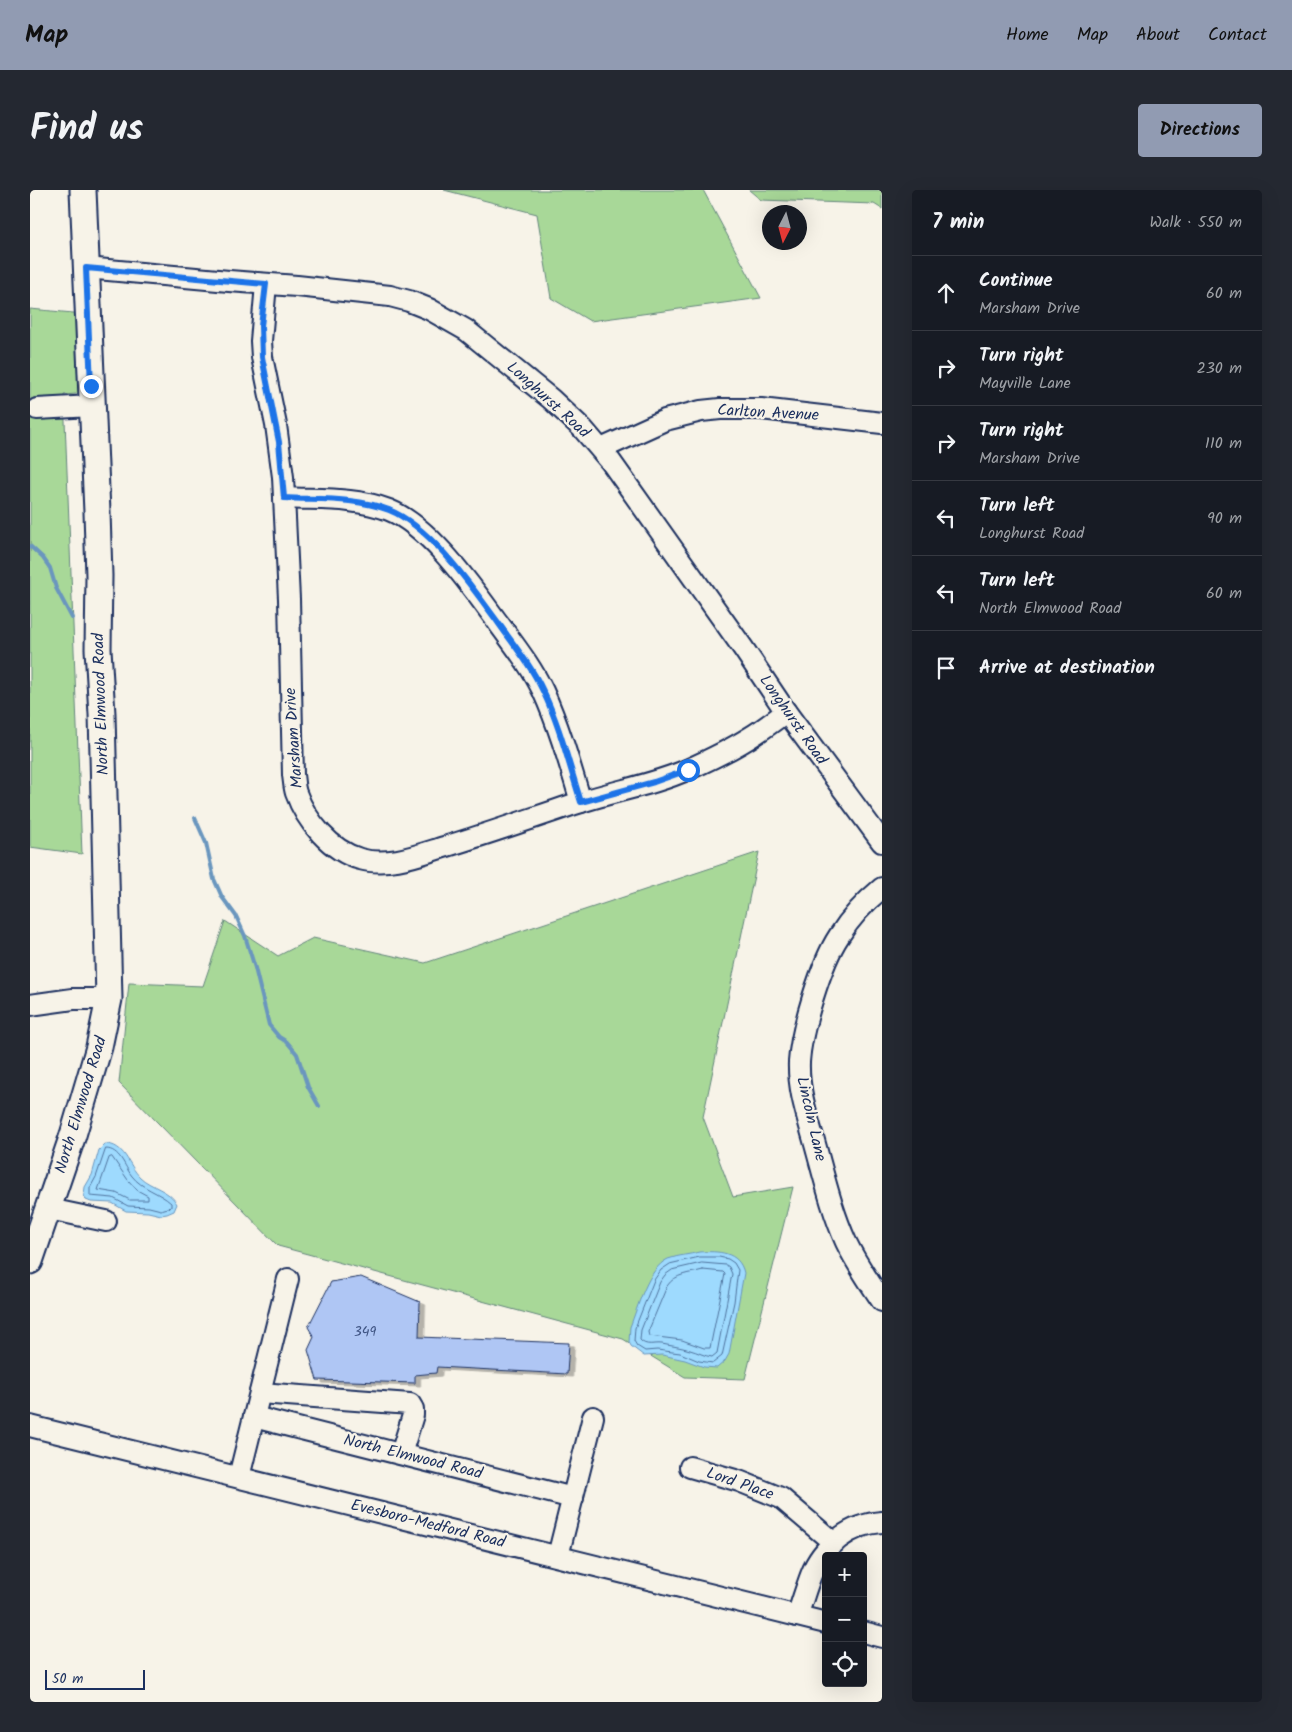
<!DOCTYPE html>
<html lang="en">
<head>
<meta charset="utf-8">
<style>
	:root { --surface:#171b24; --page:#242831; --text:#f1f3f6; --muted:#9ea1a6; --line:#363941; --accent:#919bb2 }
	body { margin:0; font-family:Kalam,sans-serif; background:var(--page); color:var(--text) }
	.controls { position:absolute; right:15px; bottom:15px; display:grid; overflow:hidden; border-radius:5px; box-shadow:0 5px 20px #0002 }
	.controls button { width:45px; height:45px; display:grid; place-items:center; padding:0; border:0; border-bottom:1px solid var(--line); background:var(--surface); color:var(--text); font:25px sans-serif }
	.compass { position:absolute; left:732px; top:15px; width:45px; height:45px; border-radius:50%; background:var(--surface); box-shadow:0 5px 20px #0002; rotate:186deg }
	.scale { position:absolute; left:15px; bottom:12px; width:100px; box-sizing:border-box; padding-left:5px; border:2px solid #1b2f5e; border-top:0; font-size:14px; line-height:18px; white-space:nowrap; color:#1b2f5e; -webkit-text-stroke:4px #f7f3e8; paint-order:stroke }
	.stop { position:absolute; width:15px; height:15px; margin:-11px; border:4px solid #1a73e8; border-radius:50%; background:#fff }
	.stop.end { background:#1a73e8; border-color:#fff; box-shadow:0 1px 5px #0008 }
	.list { margin:0; padding:0; list-style:none }
	h2 { display:flex; justify-content:space-between; align-items:center; height:65px; margin:0; padding:0 20px; font-size:21px }
	h2 small { font-size:16px; font-weight:400; color:var(--muted) }
	.list li { display:grid; grid-template-columns:32px 1fr auto; gap:15px; align-items:center; box-sizing:border-box; height:75px; padding:0 20px; border-top:1px solid var(--line) }
	.list b { display:block; font-size:19px; white-space:nowrap }
	.list p { margin:0; font-size:16px; white-space:nowrap; color:var(--muted) }
	.list em { font-size:16px; font-style:normal; color:var(--muted) }
	.icon { flex:none; width:28px; height:28px; fill:none; stroke:currentColor; stroke-width:2; stroke-linecap:round; stroke-linejoin:round }
	.map { position:relative; flex:none; width:852px; height:1512px; overflow:hidden; border-radius:5px }
	header { display:flex; align-items:center; gap:30px; box-sizing:border-box; height:70px; padding:0 25px; background:var(--accent); color:#111 }
	header strong { font-size:24px }
	nav { display:flex; gap:28px; margin-inline-start:auto; font-size:18px }
	.intro { display:flex; align-items:center; justify-content:space-between; box-sizing:border-box; height:120px; padding:0 30px }
	h1 { margin:0; font-size:35px }
	.button { padding:12px 22px; border-radius:5px; background:var(--accent); color:#111; font-size:18px; font-weight:700 }
	main { display:flex; gap:30px; padding:0 30px }
	aside { flex:1; background:var(--surface); border-radius:5px; box-shadow:0 5px 20px #0002 }
	.map>svg:first-child { display:block }
</style>
</head>
<body>
<header>
<strong>Map</strong>
<nav><a>Home</a><a>Map</a><a>About</a><a>Contact</a></nav>
</header>
<div class="intro"><h1>Find us</h1><a class="button">Directions</a></div>
<main>
<div class="map">
<svg width="852" height="1512" viewBox="0 0 852 1512">
	<defs>
		<filter id="shadow"><feDropShadow dx="5.5" dy="3" stdDeviation="0" flood-color="#0004"/></filter>
	</defs>
	<rect width="100%" height="100%" fill="#f7f3e8"/>
	<filter id="ink" filterUnits="userSpaceOnUse"><feTurbulence type="fractalNoise" baseFrequency=".02" numOctaves="2"/><feDisplacementMap in="SourceGraphic" scale="10" xChannelSelector="R" yChannelSelector="G"/><feConvolveMatrix kernelMatrix="1 2 1 2 8 2 1 2 1" color-interpolation-filters="sRGB"/></filter>
	<g filter="url(#ink)">
		<g fill="#a8d898" stroke="#62847b">
			<polygon points="414,0 673,0 731,108 560,131 521,108 507,24"/>
			<polygon points="719,0 852,0 852,19 844,14 731,10"/>
			<polygon points="0,119 54,124 57,203 34,205 52,664 0,657"/>
			<polygon points="729,662 673,927 703,1007 763,997 715,1189 655,1187 593,1149 248,1056 89,893 99,793 173,796 195,731 248,766 283,748 395,773"/>
		</g>
		<g fill="#9edafe" stroke="#6a96be">
			<path d="M75,954C95,954 98,975 110,987C120,997 140,1000 147,1014L144,1021L137,1024L131,1025L118,1022L96,1021L82,1013L61,1012L56,1010L54,1005L55,997L62,985L69,960Z"/>
			<path d="M669,1062C688,1061 709,1061 714,1083L699,1164L695,1171L687,1178L674,1177L655,1170L632,1165L614,1166L601,1156L599,1152L600,1137C608,1117 618,1078 638,1069C649,1065 659,1065 669,1062Z"/>
		</g>
		<g fill="none" stroke-linecap="round" stroke-linejoin="round">
			<g stroke="#4f739e" stroke-width="1">
				<path d="M76,959C90,959 94,976 102,986C112,999 129,1002 141,1013V1017L131,1020L119,1017L98,1016L83,1008L60,1006V998L66,987Z"/>
				<polygon points="82,967 98,990 107,1000 118,1006 118,1010 100,1010 86,1003 68,1000 79,968"/>
				<polygon points="670,1067 689,1067 698,1069 704,1073 708,1080 704,1112 692,1166 683,1173 669,1171 650,1163 627,1160 615,1161 607,1156 604,1151 605,1138 624,1090 631,1080 640,1074"/>
				<path d="M672,1073L696,1075L699,1077L702,1084L687,1163L682,1167C674,1166 668,1162 660,1160C651,1157 641,1156 632,1154C624,1153 616,1157 610,1150L611,1140L630,1092L635,1085L642,1080Z"/>
				<path d="M673,1080L693,1082L695,1084L680,1158H674L652,1150L619,1146L618,1142L637,1096C646,1083 659,1084 673,1080Z"/>
			</g>
			<g stroke="#6a96be" stroke-width="4">
				<polyline points="0,356 13,368 20,378 26,398 42,428"/>
				<polyline points="165,628 176,653 184,689 192,707 206,726 215,746 225,778 239,835 249,847 257,852 267,864 278,897 289,916"/>
			</g>
		</g>
		<polygon fill="#afc6f4" stroke="#1b2f5e" filter="url(#shadow)" points="331,1087 390,1112 389,1147 539,1153 537,1184 407,1177 406,1183 385,1185 385,1193 287,1190 278,1160 284,1147 278,1137 301,1092"/>
		<g fill="none" stroke-linecap="round" stroke-linejoin="round">
			<g stroke="#1b2f5e" stroke-width="24">
				<g id="minor">
					<polyline points="56,78 199,91 267,96 360,106 379,111 399,119 436,140 521,209 553,239 581,272 713,458 756,522 852,652"/>
					<path d="M236,94L231,151L232,167L246,235L253,287L259,409L263,585C264,591 264,597 266,603C276,631 301,661 330,669C358,677 388,665 414,657C461,643 508,626 554,611C589,600 626,594 659,579C679,570 700,560 719,548C732,540 744,531 756,522"/>
					<polyline points="7,219 62,216"/>
					<polyline points="571,259 635,230 671,221 690,219 731,219 852,233"/>
					<path d="M254,308C289,310 325,307 359,320C401,337 443,399 469,434C485,456 501,476 513,501C529,536 540,575 551,612"/>
					<path d="M852,698C835,712 821,727 809,746C791,773 771,840 769,872C768,898 776,922 783,947C793,982 801,1019 816,1052C826,1073 839,1092 852,1111"/>
					<polyline points="0,815 43,809 79,809"/>
					<polyline points="19,1019 76,1031"/>
					<polyline points="230,1203 380,1214 383,1219 383,1225 371,1264"/>
					<polyline points="224,1227 543,1308"/>
					<polyline points="0,1236 796,1433"/>
					<polyline points="660,1277 709,1291 751,1308 804,1353"/>
					<polyline points="209,1287 258,1089"/>
					<polyline points="528,1366 563,1227"/>
					<path d="M767,1426C772,1412 776,1398 781,1385C792,1356 821,1334 852,1332"/>
					<polyline points="833,1442 852,1447"/>
				</g>
			</g>
			<g stroke="#1b2f5e" stroke-width="29">
				<polyline id="major" points="0,1071 43,945 69,857 79,809 72,524 68,459 69,386 67,322 53,0"/>
			</g>
			<use href="#minor" stroke="#f7f3e8" stroke-width="20"/>
			<use href="#major" stroke="#f7f3e8" stroke-width="25"/>
		</g>
	</g>
	<g fill="none" stroke-linecap="round" stroke-linejoin="round" filter="url(#ink)">
		<path stroke="#1a73e8" stroke-width="6" d="M61,196L56,78L236,94L231,136L232,167L249,252L254,308C289,310 325,307 359,320C401,337 441,396 467,431C483,454 501,475 513,501C530,536 539,575 551,612L624,592L658,580"/>
	</g>
	<g text-anchor="middle" dominant-baseline="central" stroke-width="4.5" stroke-linejoin="round" paint-order="stroke">
		<g font-size="14" fill="#405584">
			<text x="335" y="1142">349</text>
		</g>
		<g font-size="16" fill="#1b2f5e" stroke="#f7f3e8">
			<text transform="translate(518 210) rotate(42)">Longhurst Road</text>
			<text transform="translate(738 223) rotate(3)">Carlton Avenue</text>
			<text transform="translate(71 514) rotate(-92)">North Elmwood Road</text>
			<text transform="translate(763 530) rotate(55)">Longhurst Road</text>
			<text transform="translate(264 548) rotate(-94)">Marsham Drive</text>
			<text transform="translate(51 915) rotate(-73)">North Elmwood Road</text>
			<text transform="translate(781 929) rotate(77)">Lincoln Lane</text>
			<text transform="translate(383 1267) rotate(14)">North Elmwood Road</text>
			<text transform="translate(710 1294) rotate(19)">Lord Place</text>
			<text transform="translate(398 1334) rotate(14)">Evesboro-Medford Road</text>
		</g>
	</g>
</svg>
<div class="controls">
<button>+</button>
<button>−</button>
<button><svg class="icon" aria-label="locate" viewBox="0 0 24 24"><circle cx="12" cy="12" r="6"/><path d="M12 2v4M12 18v4M2 12h4M18 12h4"/></svg></button>
</div>
<svg class="compass" viewBox="-18 -18 36 36"><path d="M0-13l5 13h-10z" fill="#e53935"/><path d="M0 13l5-13h-10z" fill="#9ea1a6"/></svg>
<div class="scale">50 m</div>
<div class="stop" style="left:658px;top:580px"></div>
<div class="stop end" style="left:61px;top:196px"></div>
</div>
<aside>
<h2>7 min<small>Walk · 550 m</small></h2>
<ul class="list">
<li><svg class="icon" aria-label="ahead" viewBox="0 0 24 24"><path d="M12 20V5M6 11l6-6 6 6"/></svg><div><b>Continue</b><p>Marsham Drive</p></div><em>60 m</em></li>
<li><svg class="icon" aria-label="right" viewBox="0 0 24 24"><path d="M7 20v-9h11M14 6l5 5-5 5"/></svg><div><b>Turn right</b><p>Mayville Lane</p></div><em>230 m</em></li>
<li><svg class="icon" aria-label="right" viewBox="0 0 24 24"><path d="M7 20v-9h11M14 6l5 5-5 5"/></svg><div><b>Turn right</b><p>Marsham Drive</p></div><em>110 m</em></li>
<li><svg class="icon" aria-label="left" viewBox="0 0 24 24"><path d="M17 20v-9H6M10 6l-5 5 5 5"/></svg><div><b>Turn left</b><p>Longhurst Road</p></div><em>90 m</em></li>
<li><svg class="icon" aria-label="left" viewBox="0 0 24 24"><path d="M17 20v-9H6M10 6l-5 5 5 5"/></svg><div><b>Turn left</b><p>North Elmwood Road</p></div><em>60 m</em></li>
<li><svg class="icon" aria-label="arrive" viewBox="0 0 24 24"><path d="M6 21V4h12l-3 4 3 4H6"/></svg><div><b>Arrive at destination</b></div></li>
</ul>
</aside>
</main>
</body>
</html>
